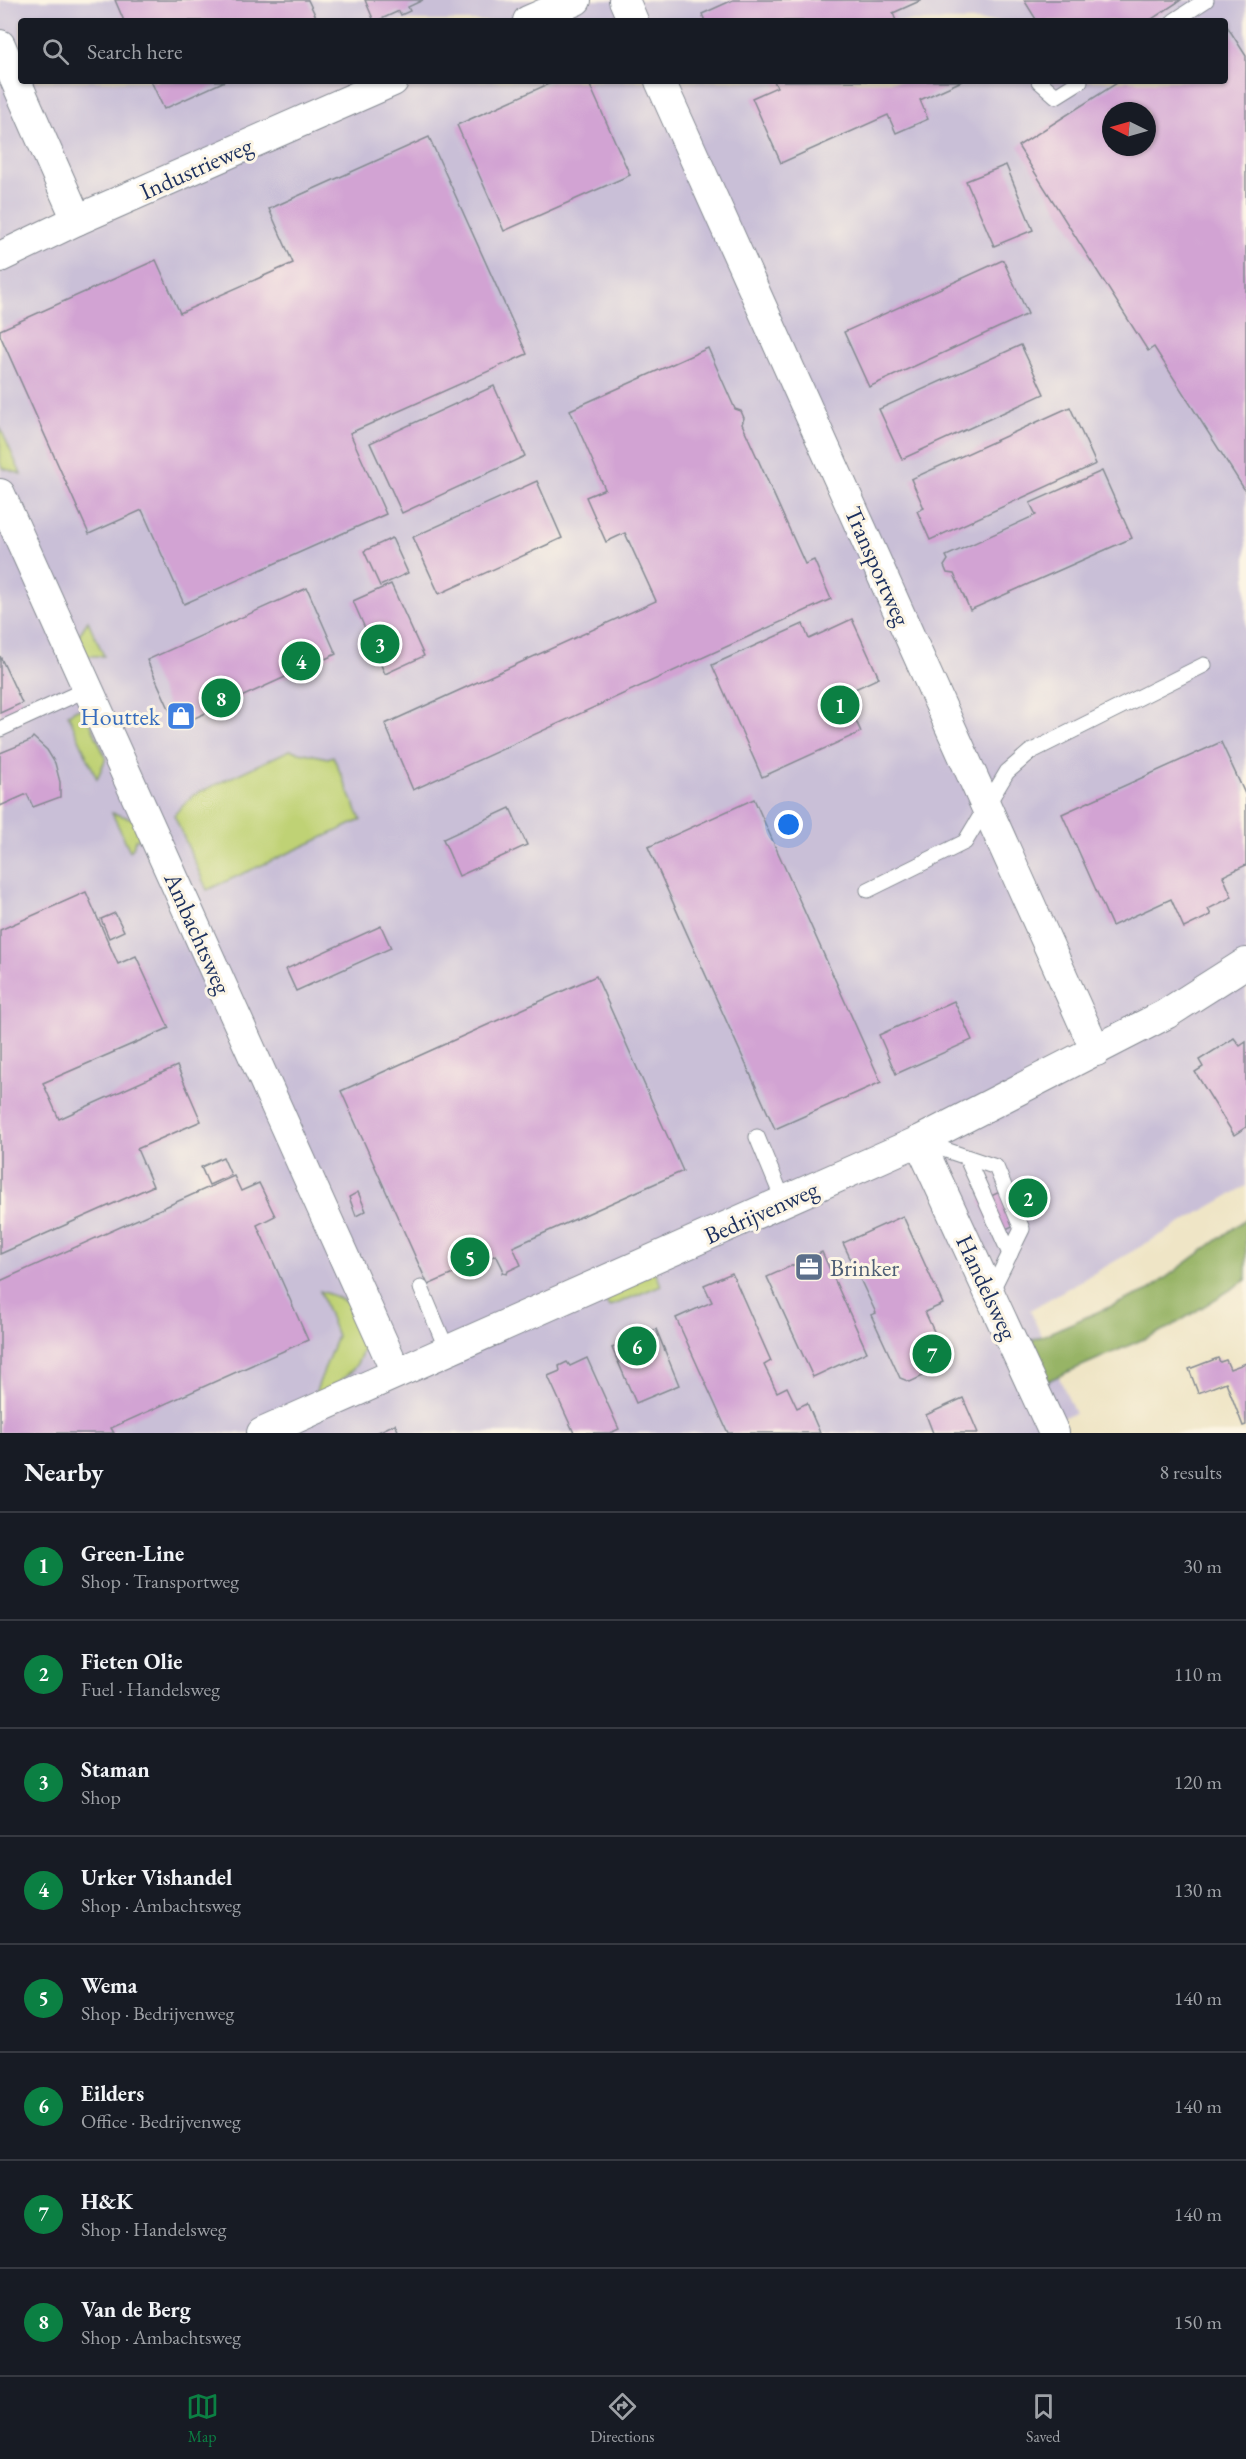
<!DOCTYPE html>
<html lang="en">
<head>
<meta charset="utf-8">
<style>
	:root { --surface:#171b24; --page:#20242c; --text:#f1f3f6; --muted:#9ea1a6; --line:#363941; --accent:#0b8043 }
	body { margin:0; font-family:"EB Garamond",serif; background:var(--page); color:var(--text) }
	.compass { position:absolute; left:1102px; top:102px; width:54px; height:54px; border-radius:50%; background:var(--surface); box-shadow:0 2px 4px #0004; rotate:275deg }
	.you { position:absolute; left:789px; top:825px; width:21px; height:21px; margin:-15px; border:4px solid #fff; border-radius:50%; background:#1a73e8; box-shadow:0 0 0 9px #1a73e833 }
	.badge { display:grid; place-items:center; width:39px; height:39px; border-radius:50%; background:var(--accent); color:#fff; font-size:20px; font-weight:700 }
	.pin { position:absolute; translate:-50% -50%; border:3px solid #fff; box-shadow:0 2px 6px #0006 }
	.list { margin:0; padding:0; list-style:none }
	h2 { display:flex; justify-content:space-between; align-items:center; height:78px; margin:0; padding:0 24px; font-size:26px }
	h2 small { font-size:20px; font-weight:400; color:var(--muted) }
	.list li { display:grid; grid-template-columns:39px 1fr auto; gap:18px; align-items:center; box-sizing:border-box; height:108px; padding:0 24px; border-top:2px solid var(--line) }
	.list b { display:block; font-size:22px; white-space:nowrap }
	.list p { margin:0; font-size:20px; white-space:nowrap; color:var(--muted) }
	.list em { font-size:20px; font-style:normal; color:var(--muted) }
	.icon { flex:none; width:33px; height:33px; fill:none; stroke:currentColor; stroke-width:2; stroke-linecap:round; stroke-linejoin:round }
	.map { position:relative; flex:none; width:1246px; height:1433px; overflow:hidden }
	.search { position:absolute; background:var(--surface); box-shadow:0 2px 4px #0004; left:18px; right:18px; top:18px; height:66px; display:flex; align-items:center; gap:15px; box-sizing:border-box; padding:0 21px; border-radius:6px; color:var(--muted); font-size:22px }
	.sheet { height:942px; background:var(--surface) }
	nav { display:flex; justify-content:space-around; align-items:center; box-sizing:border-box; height:84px; border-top:2px solid var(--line); background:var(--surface); font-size:16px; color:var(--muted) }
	nav a { display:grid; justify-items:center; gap:3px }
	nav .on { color:var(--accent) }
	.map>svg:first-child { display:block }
</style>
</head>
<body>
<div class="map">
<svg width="1246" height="1433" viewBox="0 0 1246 1433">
	<rect width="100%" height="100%" fill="#fcf5e5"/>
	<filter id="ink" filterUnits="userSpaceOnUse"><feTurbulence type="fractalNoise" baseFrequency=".0167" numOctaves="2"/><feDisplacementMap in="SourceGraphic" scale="12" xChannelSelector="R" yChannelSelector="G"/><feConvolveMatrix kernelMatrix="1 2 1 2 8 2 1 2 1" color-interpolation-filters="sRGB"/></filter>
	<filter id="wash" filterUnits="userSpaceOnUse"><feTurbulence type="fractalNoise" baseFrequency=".008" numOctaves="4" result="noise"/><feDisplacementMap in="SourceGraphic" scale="24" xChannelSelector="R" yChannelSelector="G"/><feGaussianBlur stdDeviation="1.35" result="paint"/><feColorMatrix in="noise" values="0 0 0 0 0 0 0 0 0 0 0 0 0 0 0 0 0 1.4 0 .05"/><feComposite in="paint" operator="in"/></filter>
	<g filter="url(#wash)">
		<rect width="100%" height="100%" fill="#efe5c6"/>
		<path fill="#c9bfd7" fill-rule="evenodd" d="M0,0H1246V1186L1030,1310L1075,1414L1060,1417L1066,1433H0ZM21,21H1225V81H21ZM1111,111H1147V147H1111Z"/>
		<g fill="#bfd275" stroke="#6d806a" stroke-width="1.5">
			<polygon points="0,427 21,474 2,468 0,463"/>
			<polygon points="88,621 104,656 87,656 78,636"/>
			<polygon points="77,709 84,710 106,758 97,779 68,714"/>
			<polygon points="290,750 328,758 333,756 361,820 207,890 174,815 193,795"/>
			<polygon points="112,813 134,819 141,838 135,840 133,848 130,851"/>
			<polygon points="654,1269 661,1285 609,1307 602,1294"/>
			<path d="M320,1291C331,1295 345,1299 353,1308C358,1313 360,1323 362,1330C370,1365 340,1384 314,1396L337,1336Z"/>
		</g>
		<polygon fill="#97b466" stroke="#597262" stroke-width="1.5" points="1246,1219 1246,1280 1169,1328 1045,1382 1028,1342 1149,1290"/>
		<g id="blocks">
			<g fill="#d2a3d3" fill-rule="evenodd">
				<polygon points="115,0 308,0 318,21 124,21"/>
				<polygon points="365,0 423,0 408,7 410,11 401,15 399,11 377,21 374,21"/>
				<polygon points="733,0 922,0 893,13 896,21 705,21 702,14"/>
				<polygon points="1024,0 1181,0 1149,21 1037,21"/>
				<path d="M1225,23L1246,56V492L1154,347L1148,351L1018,146L1120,81H1225ZM1111,111H1147V147H1111Z"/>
				<polygon points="151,81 225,81 164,109"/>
				<polygon points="555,81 588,81 630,175 504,231 457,125"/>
				<polygon points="774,81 962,81 920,100 928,119 896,133 888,115 781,163 752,98 777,87"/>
				<polygon points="429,137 527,354 350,433 386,514 184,604 142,510 89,534 0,335 0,330 156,260 180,313 293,263 269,209"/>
				<polygon points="1006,165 1033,230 994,246 966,181"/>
				<polygon points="1003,260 1028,314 869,387 844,332"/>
				<polygon points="1021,345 1044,394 902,459 879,409"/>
				<polygon points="708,348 735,409 741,411 744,418 742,424 805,564 814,560 831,599 413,790 385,724 656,601 625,533 606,542 586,497 605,489 570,410"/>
				<polygon points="494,386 525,456 402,513 370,443"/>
				<polygon points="1070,407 1096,464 930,540 917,511 924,508 911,479"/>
				<polygon points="1102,471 1132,538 970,610 954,574 947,573 944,566 948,560 946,556 1036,515 1030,503"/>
				<polygon points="537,481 562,538 439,594 413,537"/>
				<polygon points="392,538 408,573 380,586 364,551"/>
				<polygon points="391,584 424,656 385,674 353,601"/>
				<polygon points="307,588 336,654 177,726 147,660"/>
				<polygon points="852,619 879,678 844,694 861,732 762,777 712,665 803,624 809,639"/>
				<polygon points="0,656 22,703 0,713"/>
				<polygon points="33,737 47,750 55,763 60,782 60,797 33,807 27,794 0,806 0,753 30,741"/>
				<polygon points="1221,742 1246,796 1246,865 1223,876 1232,897 1208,909 1211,915 1184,928 1171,899 1112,926 1062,814"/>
				<polygon points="754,799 881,1082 775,1129 648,847"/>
				<polygon points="510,808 527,845 459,876 443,839"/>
				<polygon points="86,892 118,964 136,956 169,1028 43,1083 59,1119 177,1066 201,1121 137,1149 153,1186 0,1254 0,930"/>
				<polygon points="115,913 124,931 109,938 101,919"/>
				<polygon points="381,926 391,948 296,991 286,969"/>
				<polygon points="596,976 683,1171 513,1247 521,1265 508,1271 507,1274 502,1273 503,1269 496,1255 428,1285 341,1091"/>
				<polygon points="954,1001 972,1040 896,1074 879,1035"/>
				<polygon points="1234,1038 1240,1046 1246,1042 1246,1127 1234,1135 1195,1072 1203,1067 1199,1060"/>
				<polygon points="223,1157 231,1175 209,1185 201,1167"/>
				<polygon points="234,1176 241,1191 259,1183 275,1216 257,1225 308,1340 111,1428 114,1433 0,1433 0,1281"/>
				<polygon points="1036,1184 1043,1199 1025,1207 1030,1218 995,1234 980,1201 1015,1185 1019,1192"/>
				<polygon points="358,1192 366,1211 356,1216 349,1197"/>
				<polygon points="903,1216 943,1304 925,1312 949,1364 910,1382 900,1378 871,1315 876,1313 843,1243"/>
				<polygon points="822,1252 867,1352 813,1377 767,1277"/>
				<polygon points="732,1273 771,1361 764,1365 777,1392 787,1387 797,1408 807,1403 820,1433 728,1433 676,1318 712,1302 704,1285"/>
				<polygon points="656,1329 679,1385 636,1403 612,1348"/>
				<polygon points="587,1358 619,1429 610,1433 574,1433 548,1376 560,1371 559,1366 567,1362 570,1366"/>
				<polygon points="1218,1358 1220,1362 1226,1360 1230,1369 1246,1363 1246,1425 1243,1426 1226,1382 1198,1393 1189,1369"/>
				<polygon points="963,1398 978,1433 933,1433 926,1415"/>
				<polygon points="395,1424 399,1433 376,1433"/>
			</g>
		</g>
	</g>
	<g filter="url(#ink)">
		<use href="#blocks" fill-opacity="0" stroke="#858a92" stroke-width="1.5"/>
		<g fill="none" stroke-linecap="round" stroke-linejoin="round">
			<g stroke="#858a92" stroke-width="17">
				<g id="service">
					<polyline points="1174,21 1206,0"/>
					<polyline points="1039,81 1056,96 1080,81"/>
					<polyline points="0,729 87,689"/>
					<polyline points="868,890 965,842 1007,772 1030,752 1204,665"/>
					<polyline points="757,1137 784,1202"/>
					<polyline points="922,1142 996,1167 1022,1229 990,1294"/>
					<polyline points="967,1159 1010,1254"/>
					<polyline points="421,1288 447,1350"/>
				</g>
			</g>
			<g stroke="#858a92" stroke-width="32">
				<g id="minor">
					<polyline points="624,0 633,21"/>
					<polyline points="528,21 576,0"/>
					<polyline points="0,45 77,220"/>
					<polyline points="660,81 1096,1051"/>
					<polyline points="0,257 77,220 393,81"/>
					<polyline points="0,494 396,1372"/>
					<polyline points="919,1141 1054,1433"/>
					<polyline points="262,1433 919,1141 1166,1014 1246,963"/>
				</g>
			</g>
			<use href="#service" stroke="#fff" stroke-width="15"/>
			<use href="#minor" stroke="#fff" stroke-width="30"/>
		</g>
	</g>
	<defs>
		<g id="shop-square" transform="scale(1.5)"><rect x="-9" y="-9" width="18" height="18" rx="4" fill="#3f7fe0" stroke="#fcf5e5"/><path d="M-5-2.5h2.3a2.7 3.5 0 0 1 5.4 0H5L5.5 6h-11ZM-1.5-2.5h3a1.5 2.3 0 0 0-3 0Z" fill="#fff"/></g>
		<g id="office-square" transform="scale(1.5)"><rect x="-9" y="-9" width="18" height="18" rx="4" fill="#5c6f8a" stroke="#fcf5e5"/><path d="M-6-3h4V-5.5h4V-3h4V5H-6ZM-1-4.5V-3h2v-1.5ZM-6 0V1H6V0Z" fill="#fff"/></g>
	</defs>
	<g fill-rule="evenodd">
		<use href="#shop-square" x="181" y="716"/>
		<use href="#office-square" x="809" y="1267"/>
	</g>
	<g text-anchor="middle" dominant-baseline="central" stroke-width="6" stroke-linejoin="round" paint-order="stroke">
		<g font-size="24" fill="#1b2f5e" stroke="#fcf5e5">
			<text transform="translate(196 168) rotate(-24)">Industrieweg</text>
			<text transform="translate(878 566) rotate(66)">Transportweg</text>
			<text transform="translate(198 933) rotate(66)">Ambachtsweg</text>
			<text transform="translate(761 1212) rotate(-24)">Bedrijvenweg</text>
			<text transform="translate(987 1287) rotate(65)">Handelsweg</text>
		</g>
		<g font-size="24" fill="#366cbe" stroke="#fcf5e5" text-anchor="end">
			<text x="160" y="716">Houttek</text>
		</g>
		<g font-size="24" fill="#4e5e75" stroke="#fcf5e5" text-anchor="start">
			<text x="830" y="1267">Brinker</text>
		</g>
	</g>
</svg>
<svg class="compass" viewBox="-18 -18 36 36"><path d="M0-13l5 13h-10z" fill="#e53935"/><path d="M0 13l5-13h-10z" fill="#9ea1a6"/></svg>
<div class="you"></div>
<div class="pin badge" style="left:840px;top:705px">1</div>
<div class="pin badge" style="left:1028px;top:1198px">2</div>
<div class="pin badge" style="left:380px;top:644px">3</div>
<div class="pin badge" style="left:301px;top:661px">4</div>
<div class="pin badge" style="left:470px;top:1257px">5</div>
<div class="pin badge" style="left:637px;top:1346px">6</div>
<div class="pin badge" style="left:932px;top:1354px">7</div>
<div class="pin badge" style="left:221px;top:698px">8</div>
<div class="search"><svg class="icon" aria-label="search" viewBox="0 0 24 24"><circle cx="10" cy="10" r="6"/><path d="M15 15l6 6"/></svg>Search here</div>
</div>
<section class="sheet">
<h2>Nearby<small>8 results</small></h2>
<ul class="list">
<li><span class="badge">1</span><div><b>Green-Line</b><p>Shop · Transportweg</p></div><em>30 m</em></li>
<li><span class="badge">2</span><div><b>Fieten Olie</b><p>Fuel · Handelsweg</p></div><em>110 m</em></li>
<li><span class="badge">3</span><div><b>Staman</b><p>Shop</p></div><em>120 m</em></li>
<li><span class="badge">4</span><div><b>Urker Vishandel</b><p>Shop · Ambachtsweg</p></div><em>130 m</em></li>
<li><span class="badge">5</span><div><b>Wema</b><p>Shop · Bedrijvenweg</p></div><em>140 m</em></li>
<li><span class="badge">6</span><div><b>Eilders</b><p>Office · Bedrijvenweg</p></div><em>140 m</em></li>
<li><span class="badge">7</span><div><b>H&amp;K</b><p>Shop · Handelsweg</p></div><em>140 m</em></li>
<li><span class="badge">8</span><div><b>Van de Berg</b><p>Shop · Ambachtsweg</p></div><em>150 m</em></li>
</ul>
</section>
<nav>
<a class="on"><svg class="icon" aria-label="map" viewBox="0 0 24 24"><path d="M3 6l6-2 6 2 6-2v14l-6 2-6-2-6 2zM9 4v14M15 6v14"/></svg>Map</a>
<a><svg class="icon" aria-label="directions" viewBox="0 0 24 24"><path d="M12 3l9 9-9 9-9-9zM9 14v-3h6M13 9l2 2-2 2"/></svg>Directions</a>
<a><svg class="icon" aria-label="saved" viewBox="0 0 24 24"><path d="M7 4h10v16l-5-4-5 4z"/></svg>Saved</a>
</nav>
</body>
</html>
